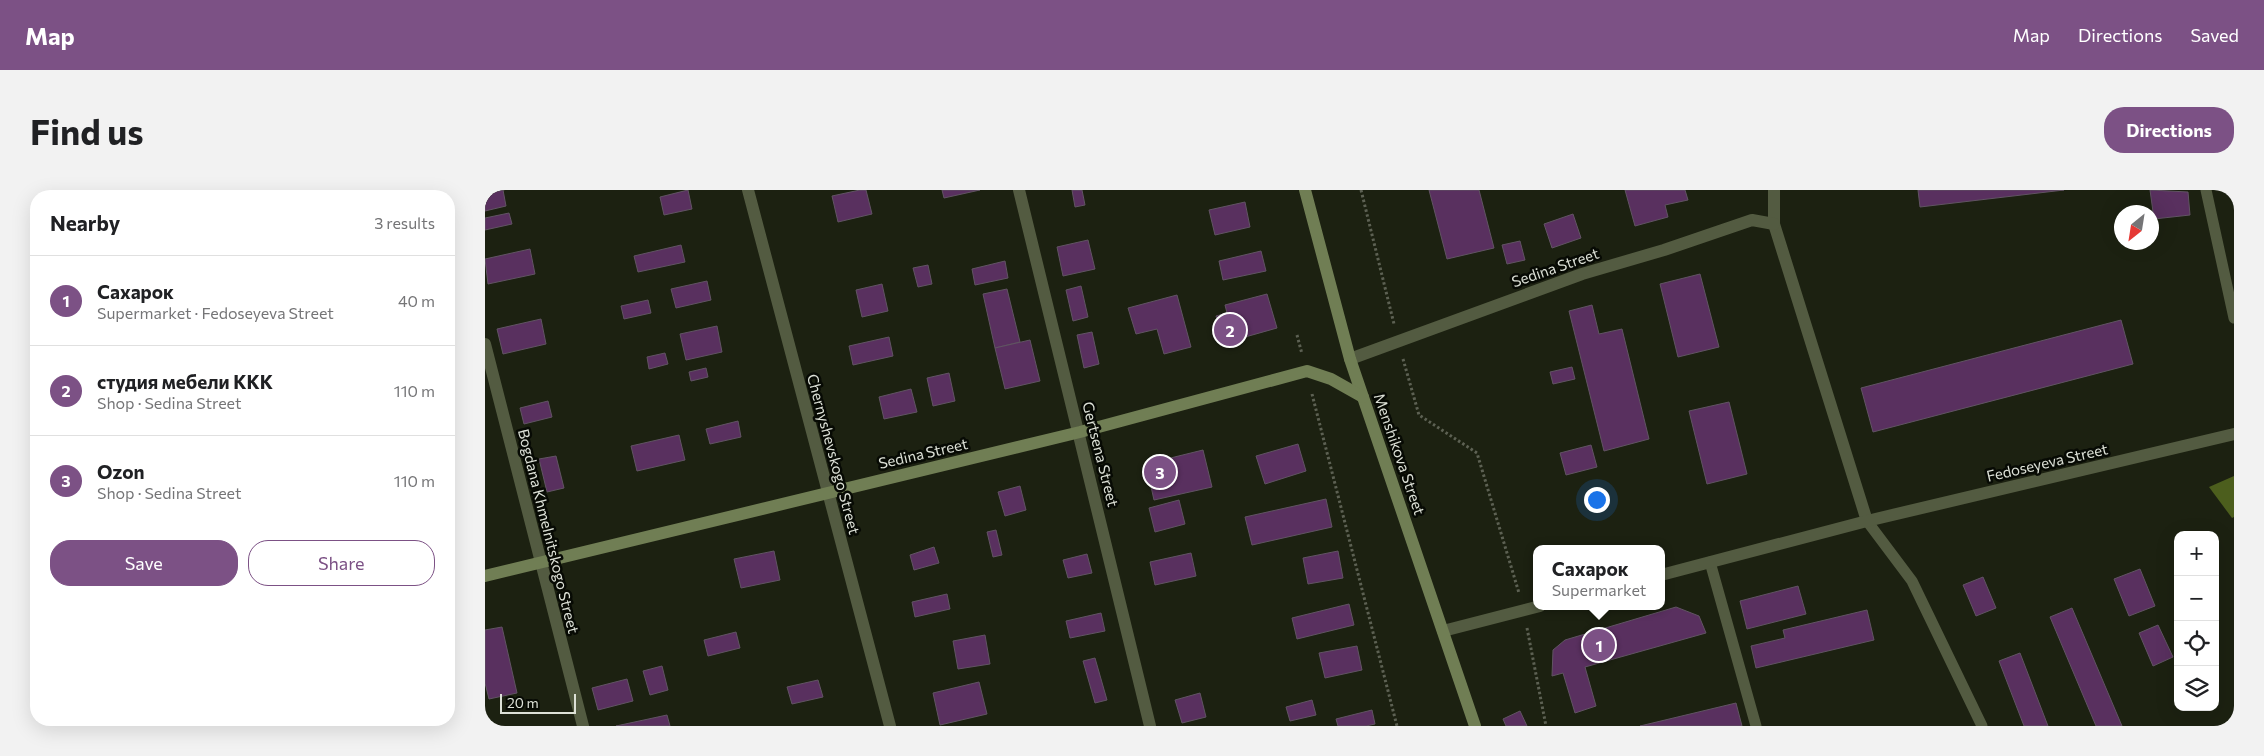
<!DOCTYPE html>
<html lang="en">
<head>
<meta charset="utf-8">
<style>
	:root { --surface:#fff; --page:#f2f2f2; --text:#202124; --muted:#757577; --line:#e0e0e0; --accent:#7c5185 }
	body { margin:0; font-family:Commissioner,sans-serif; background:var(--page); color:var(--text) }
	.controls { position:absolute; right:15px; bottom:15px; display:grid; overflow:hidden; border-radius:10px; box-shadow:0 5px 20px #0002 }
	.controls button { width:45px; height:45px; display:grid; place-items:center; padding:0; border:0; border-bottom:1px solid var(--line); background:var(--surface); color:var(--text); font:25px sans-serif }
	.compass { position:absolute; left:1629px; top:15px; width:45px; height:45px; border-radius:50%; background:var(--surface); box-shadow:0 5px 20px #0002; rotate:210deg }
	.scale { position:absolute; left:15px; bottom:12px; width:76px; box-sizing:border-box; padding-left:5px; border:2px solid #dde1d7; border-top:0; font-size:14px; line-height:18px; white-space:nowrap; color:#dde1d7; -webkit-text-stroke:4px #070a04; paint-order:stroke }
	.you { position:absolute; left:1111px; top:309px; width:18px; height:18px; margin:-12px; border:4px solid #fff; border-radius:50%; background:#1a73e8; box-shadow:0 0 0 8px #1a73e833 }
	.badge { display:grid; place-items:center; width:32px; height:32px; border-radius:50%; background:var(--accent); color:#fff; font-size:16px; font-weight:700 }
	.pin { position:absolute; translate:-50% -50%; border:2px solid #fff; box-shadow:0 1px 5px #0006 }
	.popup { position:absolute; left:1048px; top:355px; width:132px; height:65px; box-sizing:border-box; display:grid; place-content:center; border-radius:10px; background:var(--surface); filter:drop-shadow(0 1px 4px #0005); font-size:16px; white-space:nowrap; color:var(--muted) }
	.popup b { font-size:19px; color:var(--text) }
	.popup::after { content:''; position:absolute; left:50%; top:100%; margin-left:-10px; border:10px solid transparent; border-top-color:var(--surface) }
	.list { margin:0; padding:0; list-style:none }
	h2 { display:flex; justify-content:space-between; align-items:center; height:65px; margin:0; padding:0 20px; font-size:21px }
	h2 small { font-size:16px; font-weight:400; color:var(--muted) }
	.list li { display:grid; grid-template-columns:32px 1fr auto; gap:15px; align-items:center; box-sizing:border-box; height:90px; padding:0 20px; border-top:1px solid var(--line) }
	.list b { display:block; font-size:19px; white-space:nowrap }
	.list p { margin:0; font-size:16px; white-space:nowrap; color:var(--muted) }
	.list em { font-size:16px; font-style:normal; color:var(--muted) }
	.actions { display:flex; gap:10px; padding:15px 20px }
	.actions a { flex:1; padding:11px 0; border:1px solid var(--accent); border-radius:20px; text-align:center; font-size:18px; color:var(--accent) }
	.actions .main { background:var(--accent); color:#fff }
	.icon { flex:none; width:28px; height:28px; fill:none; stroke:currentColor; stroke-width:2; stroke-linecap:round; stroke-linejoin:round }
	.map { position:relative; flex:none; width:1749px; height:536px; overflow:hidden; border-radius:20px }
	header { display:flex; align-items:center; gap:30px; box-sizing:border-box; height:70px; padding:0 25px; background:var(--accent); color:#fff }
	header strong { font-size:24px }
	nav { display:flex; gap:28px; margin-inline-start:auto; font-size:18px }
	.intro { display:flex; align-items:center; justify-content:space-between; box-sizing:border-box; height:120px; padding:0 30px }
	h1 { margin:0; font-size:35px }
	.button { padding:12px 22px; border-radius:20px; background:var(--accent); color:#fff; font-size:18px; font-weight:700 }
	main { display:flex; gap:30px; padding:0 30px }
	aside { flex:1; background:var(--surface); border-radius:20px; box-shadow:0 5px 20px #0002 }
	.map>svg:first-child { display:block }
</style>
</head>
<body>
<header>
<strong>Map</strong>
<nav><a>Map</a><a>Directions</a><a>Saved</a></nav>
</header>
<div class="intro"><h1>Find us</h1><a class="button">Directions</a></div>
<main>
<aside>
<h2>Nearby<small>3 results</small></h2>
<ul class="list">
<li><span class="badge">1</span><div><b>Сахарок</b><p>Supermarket · Fedoseyeva Street</p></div><em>40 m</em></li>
<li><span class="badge">2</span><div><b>студия мебели ККК</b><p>Shop · Sedina Street</p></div><em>110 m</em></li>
<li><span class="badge">3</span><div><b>Ozon</b><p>Shop · Sedina Street</p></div><em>110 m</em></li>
</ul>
<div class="actions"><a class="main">Save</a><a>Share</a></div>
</aside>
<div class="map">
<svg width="1749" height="536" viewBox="0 0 1749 536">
	<rect width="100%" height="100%" fill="#1c2111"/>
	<polygon fill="#4c5e1d" points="1749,286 1749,327 1747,328 1724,297"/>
	<g fill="#59305f" stroke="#615463">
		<polygon points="18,0 21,16 0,21 0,4"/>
		<polygon points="203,0 207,19 179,25 175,7"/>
		<polygon points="375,0 381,0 387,24 353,32 347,6"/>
		<polygon points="457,0 495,0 459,8"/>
		<polygon points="587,0 597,0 600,15 590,17"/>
		<polygon points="944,0 994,0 1009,58 962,69"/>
		<polygon points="1140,0 1200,0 1203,10 1180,15 1183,27 1150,36"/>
		<polygon points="1433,0 1579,0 1435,17"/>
		<polygon points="1665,0 1703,2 1705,25 1669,29"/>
		<polygon points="760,12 765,37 730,45 724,20"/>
		<polygon points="24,23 27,34 0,40 0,28"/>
		<polygon points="1088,24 1096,48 1067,58 1059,34"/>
		<polygon points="603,50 610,79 578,86 572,57"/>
		<polygon points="1035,51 1040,70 1022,74 1017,55"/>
		<polygon points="196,55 200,72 153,82 149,66"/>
		<polygon points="45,59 50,84 3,94 0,69"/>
		<polygon points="776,61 781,81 738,90 734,71"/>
		<polygon points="520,71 523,88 490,95 487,79"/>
		<polygon points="443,75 447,94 433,97 428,78"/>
		<polygon points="1215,84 1234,157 1193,167 1175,94"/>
		<polygon points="222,91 226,110 191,118 186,99"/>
		<polygon points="397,94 403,121 377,127 371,100"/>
		<polygon points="596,96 603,127 588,131 581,100"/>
		<polygon points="522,99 535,152 510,158 498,104"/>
		<polygon points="782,104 792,138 739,153 731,126 742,123 740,115"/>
		<polygon points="692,105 706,157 679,164 672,139 651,144 643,118"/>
		<polygon points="163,110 166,123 139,129 136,116"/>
		<polygon points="1107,115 1114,144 1137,139 1164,249 1119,261 1084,121"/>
		<polygon points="56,129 61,154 18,164 12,139"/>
		<polygon points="1636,130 1648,174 1388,242 1376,198"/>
		<polygon points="232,136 237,162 201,170 195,144"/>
		<polygon points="607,142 614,174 599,178 592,145"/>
		<polygon points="404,147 408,166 368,175 364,156"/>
		<polygon points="545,150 555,191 520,199 510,158"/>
		<polygon points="180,163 183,174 164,179 162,167"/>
		<polygon points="1087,177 1090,189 1068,194 1065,182"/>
		<polygon points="221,178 223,187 206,191 204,182"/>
		<polygon points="464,183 470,211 448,216 442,188"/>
		<polygon points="426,199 432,222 399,229 394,207"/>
		<polygon points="63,211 67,227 39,234 35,218"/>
		<polygon points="1244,212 1262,284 1222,294 1204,221"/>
		<polygon points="253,231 256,247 225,254 221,239"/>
		<polygon points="194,245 200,270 152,281 146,256"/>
		<polygon points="813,254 821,281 780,294 771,266"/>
		<polygon points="1106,255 1112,277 1081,285 1075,263"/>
		<polygon points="718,260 727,297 669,310 661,274"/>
		<polygon points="71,266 79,298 62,302 54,269"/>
		<polygon points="535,296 541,320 520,326 513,302"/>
		<polygon points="841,309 847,337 767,355 760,327"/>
		<polygon points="694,310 700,334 670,342 664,318"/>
		<polygon points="511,340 517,365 508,367 502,342"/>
		<polygon points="449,357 454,373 429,380 425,365"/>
		<polygon points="289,361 295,390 256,398 249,369"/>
		<polygon points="853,361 858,388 823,394 818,368"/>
		<polygon points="706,363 711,386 670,395 665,372"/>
		<polygon points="602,364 607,383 583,388 578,370"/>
		<polygon points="1655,379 1670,416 1644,426 1629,389"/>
		<polygon points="1498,387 1511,418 1491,426 1478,395"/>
		<polygon points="1313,396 1321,424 1262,439 1255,411"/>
		<polygon points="462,404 465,419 430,427 427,412"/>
		<polygon points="864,414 869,435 812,449 807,428"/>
		<polygon points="1191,417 1214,426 1221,443 1100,477 1111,516 1090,523 1078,483 1067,486 1068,460 1080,450"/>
		<polygon points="1587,418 1637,536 1611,536 1565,427"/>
		<polygon points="1382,420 1389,450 1271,478 1266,456 1300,448 1298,440"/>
		<polygon points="616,423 620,441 585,448 581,431"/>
		<polygon points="1673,435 1688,467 1668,476 1654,443"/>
		<polygon points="17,437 32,503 4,509 0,493 0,440"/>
		<polygon points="251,442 255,458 223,466 219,450"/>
		<polygon points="500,445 505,474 473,479 468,451"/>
		<polygon points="872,456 877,480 840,488 834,463"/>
		<polygon points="1535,463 1563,536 1539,536 1514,471"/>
		<polygon points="610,468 622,510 610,513 598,471"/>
		<polygon points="177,476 183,500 165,505 158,481"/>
		<polygon points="142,489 148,511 113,520 107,498"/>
		<polygon points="333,490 338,507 307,514 302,497"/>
		<polygon points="494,492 502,524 455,535 448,503"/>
		<polygon points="715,503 721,527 697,533 690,510"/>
		<polygon points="827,510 831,525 805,531 801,517"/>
		<polygon points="1251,513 1257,536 1155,536"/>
		<polygon points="887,520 890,534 881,536 853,536 851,529"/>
		<polygon points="1035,521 1042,536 1021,536 1018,529"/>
		<polygon points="182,525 185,536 131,536"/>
	</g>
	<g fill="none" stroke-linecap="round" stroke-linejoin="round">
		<g stroke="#5d6153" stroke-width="3" stroke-dasharray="2.5 2.5" stroke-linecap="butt">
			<polyline points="876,0 909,134"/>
			<polyline points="812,145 817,164"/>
			<polyline points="918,169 934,225 992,263 1034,403"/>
			<polyline points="827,204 912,536"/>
			<polyline points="1042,438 1061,536"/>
		</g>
		<g stroke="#535b41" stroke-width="11">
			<polyline points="1721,0 1749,128"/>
			<polyline points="1382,331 1427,391 1497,536"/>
			<polyline points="1225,372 1271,536"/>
		</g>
		<g stroke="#535b41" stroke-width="12">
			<polyline points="263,0 405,536"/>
			<polyline points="534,0 665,536"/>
			<polyline points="1289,0 1289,34 1382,331"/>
			<polyline points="0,154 98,536"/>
			<polyline points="865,169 1097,84 1179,60 1267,30 1289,34"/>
			<polyline points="1176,385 1382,331 1749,244"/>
			<polyline points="958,441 1055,416"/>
		</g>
		<g stroke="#707e54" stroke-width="12">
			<polyline points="820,0 865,169 990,536"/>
			<polyline points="0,386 595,242 822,181 846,189 878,207"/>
		</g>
	</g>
	<g text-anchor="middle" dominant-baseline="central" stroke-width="5" stroke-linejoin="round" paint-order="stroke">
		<g font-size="15" fill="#dde1d7" stroke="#070a04">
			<text transform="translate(1070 77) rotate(-19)">Sedina Street</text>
			<text transform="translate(438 263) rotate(-13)">Sedina Street</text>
			<text transform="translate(349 264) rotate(75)">Chernyshevskogo Street</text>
			<text transform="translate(616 264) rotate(76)">Gertsena Street</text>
			<text transform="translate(915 264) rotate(71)">Menshikova Street</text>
			<text transform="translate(1562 272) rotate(-13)">Fedoseyeva Street</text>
			<text transform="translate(64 341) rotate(76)">Bogdana Khmelnitskogo Street</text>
		</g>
	</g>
</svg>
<div class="controls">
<button>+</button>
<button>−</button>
<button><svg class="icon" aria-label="locate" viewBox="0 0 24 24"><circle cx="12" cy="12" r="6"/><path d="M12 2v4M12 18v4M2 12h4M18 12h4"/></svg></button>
<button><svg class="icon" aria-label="layers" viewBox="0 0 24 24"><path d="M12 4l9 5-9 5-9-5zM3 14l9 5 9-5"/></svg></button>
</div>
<svg class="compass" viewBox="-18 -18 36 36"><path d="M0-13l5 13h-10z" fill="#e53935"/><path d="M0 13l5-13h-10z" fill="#757577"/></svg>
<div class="scale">20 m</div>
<div class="you"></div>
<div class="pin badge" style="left:1114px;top:455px">1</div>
<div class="popup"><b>Сахарок</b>Supermarket</div>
<div class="pin badge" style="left:745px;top:140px">2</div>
<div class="pin badge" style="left:675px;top:282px">3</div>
</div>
</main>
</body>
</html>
